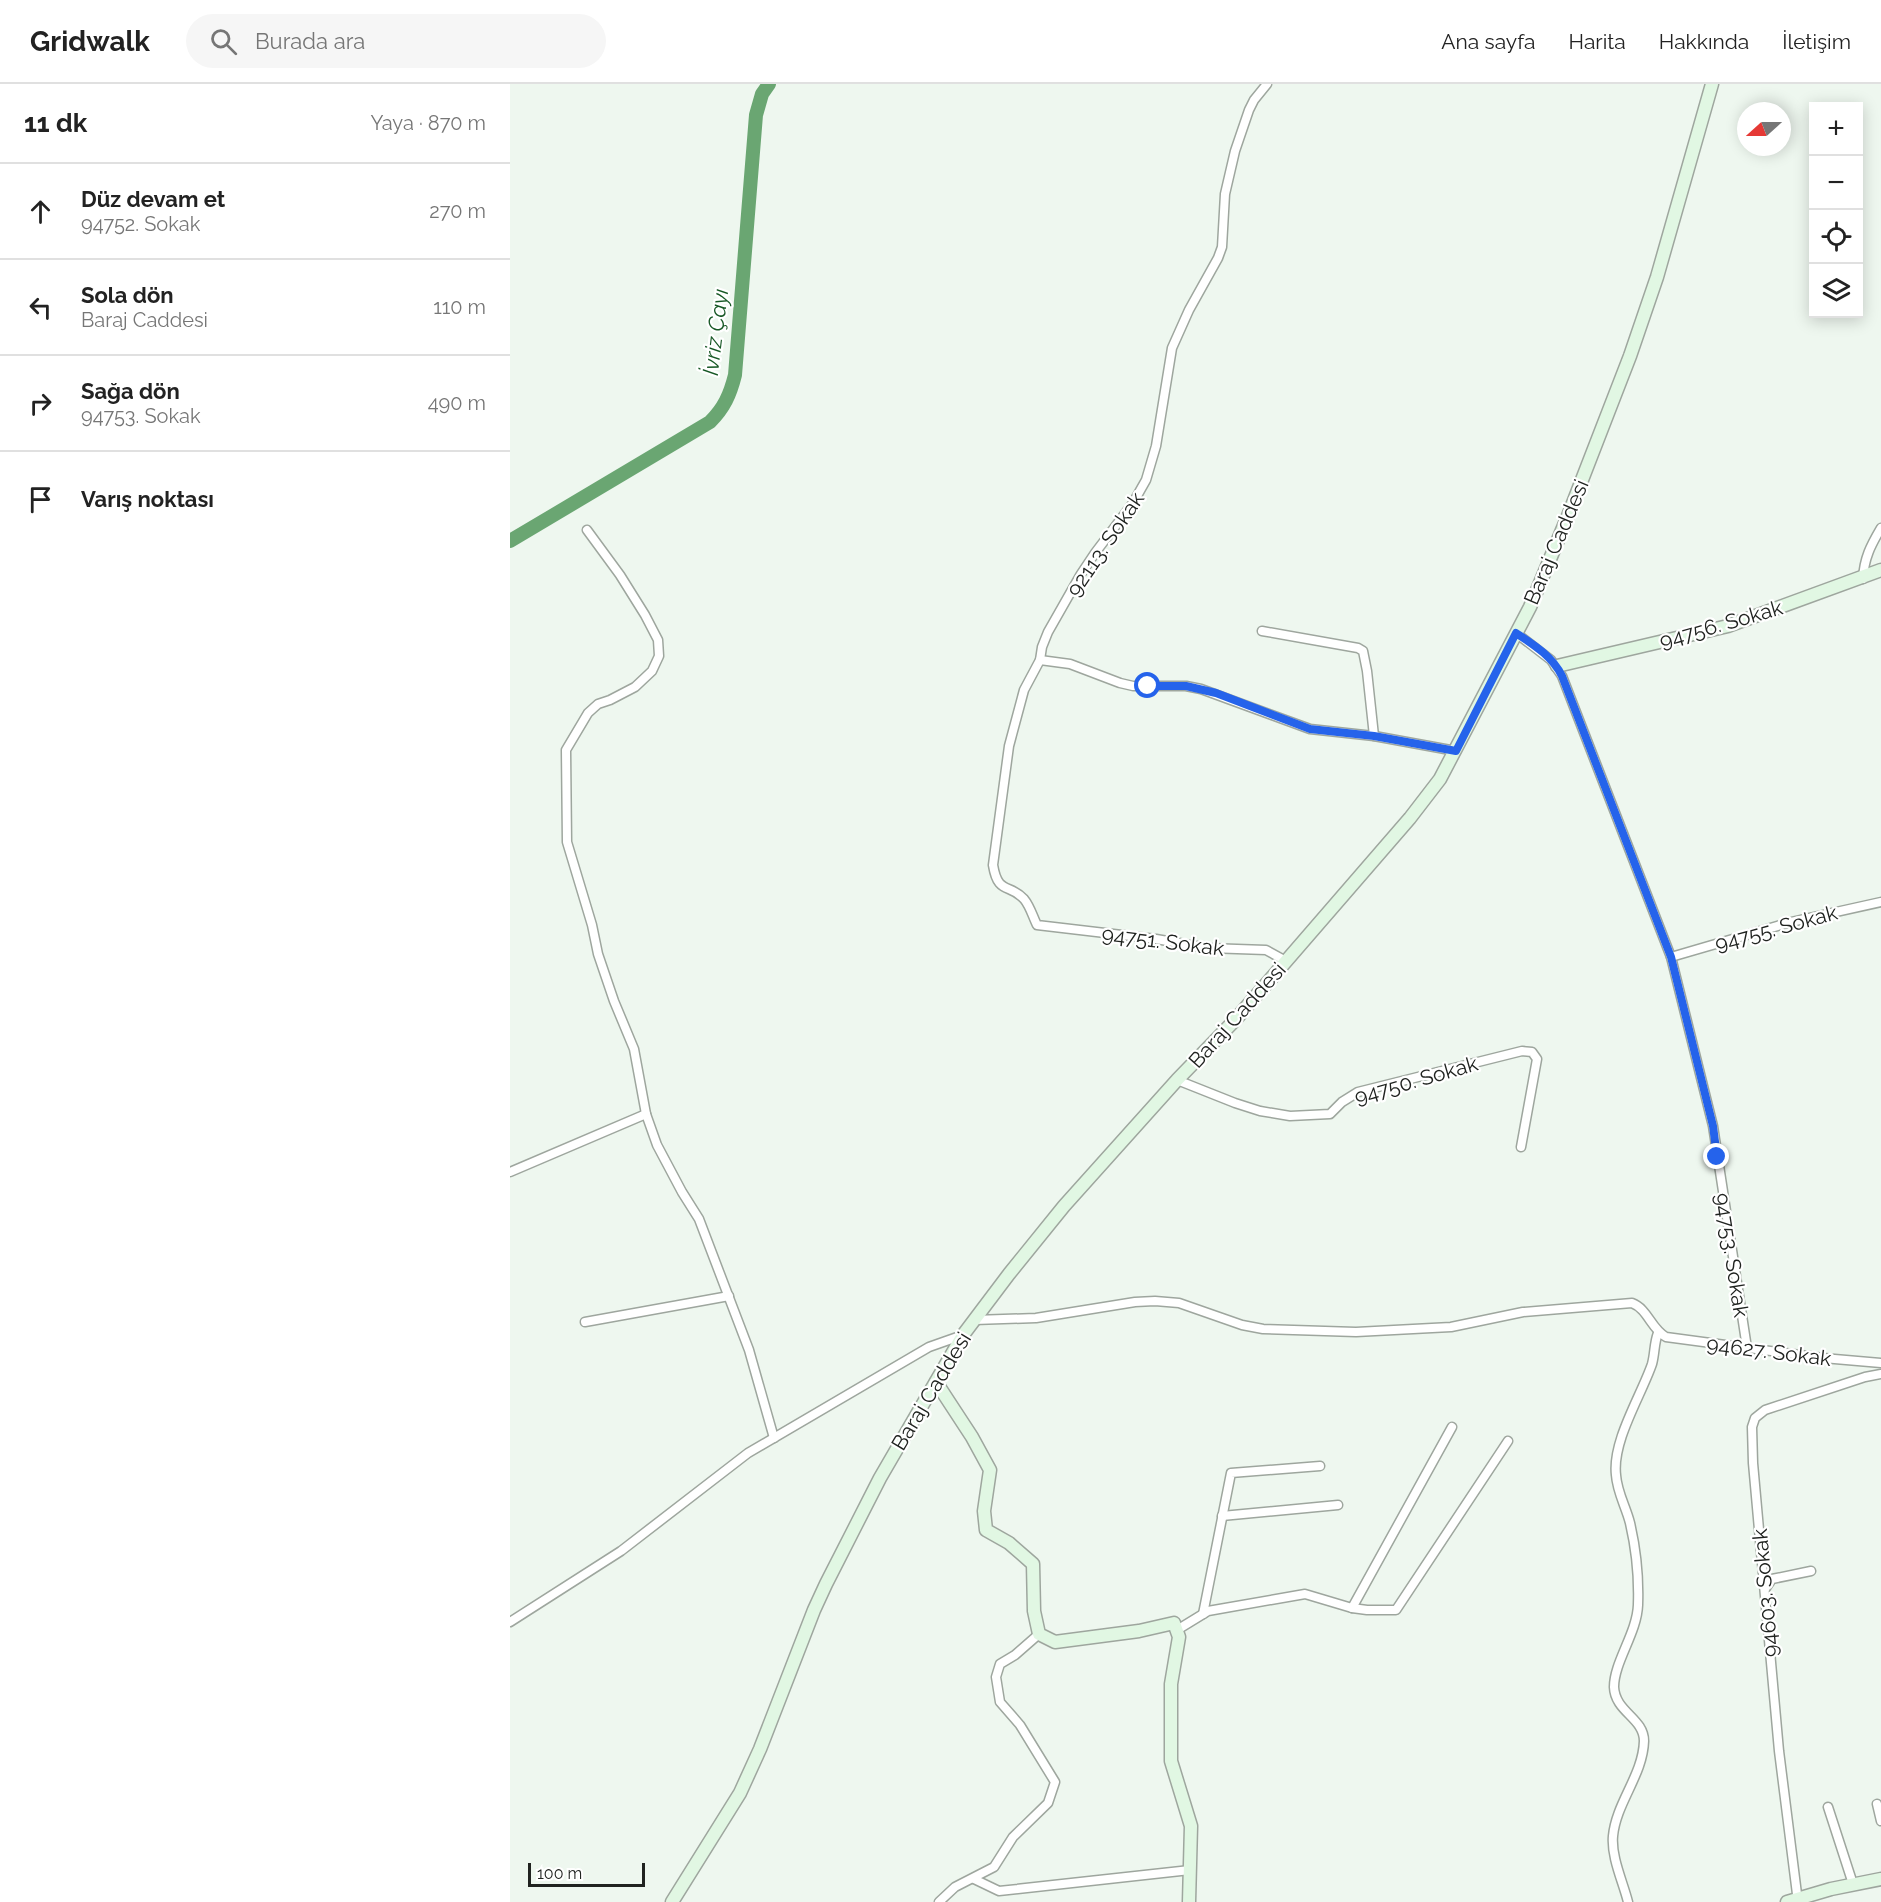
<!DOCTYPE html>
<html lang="tr">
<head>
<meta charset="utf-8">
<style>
	:root { --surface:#fff; --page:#f6f6f6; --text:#222; --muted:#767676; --line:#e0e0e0 }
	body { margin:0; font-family:Raleway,sans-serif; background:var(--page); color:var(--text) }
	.controls { position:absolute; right:18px; top:18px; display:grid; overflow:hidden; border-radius:0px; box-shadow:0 3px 15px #0003 }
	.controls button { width:54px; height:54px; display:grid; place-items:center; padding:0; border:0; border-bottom:2px solid var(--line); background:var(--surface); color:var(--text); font:30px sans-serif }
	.compass { position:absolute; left:1227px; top:18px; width:54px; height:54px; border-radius:50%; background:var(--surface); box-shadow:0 3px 15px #0003; rotate:249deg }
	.scale { position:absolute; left:18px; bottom:15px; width:117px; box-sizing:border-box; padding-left:6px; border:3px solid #202320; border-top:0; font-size:16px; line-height:21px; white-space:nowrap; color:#202320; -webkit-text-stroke:4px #fff; paint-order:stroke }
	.stop { position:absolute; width:18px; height:18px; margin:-14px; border:4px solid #2563eb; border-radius:50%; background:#fff }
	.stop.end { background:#2563eb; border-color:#fff; box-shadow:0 2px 6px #0008 }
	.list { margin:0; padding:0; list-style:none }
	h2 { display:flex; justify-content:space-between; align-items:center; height:78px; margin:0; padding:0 24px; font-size:26px }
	h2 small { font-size:20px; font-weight:400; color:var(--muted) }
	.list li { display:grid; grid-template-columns:39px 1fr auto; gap:18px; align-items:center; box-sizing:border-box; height:96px; padding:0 24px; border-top:2px solid var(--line) }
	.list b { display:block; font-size:22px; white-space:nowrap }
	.list p { margin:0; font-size:20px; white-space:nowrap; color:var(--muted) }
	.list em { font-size:20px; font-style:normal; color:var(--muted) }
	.icon { flex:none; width:33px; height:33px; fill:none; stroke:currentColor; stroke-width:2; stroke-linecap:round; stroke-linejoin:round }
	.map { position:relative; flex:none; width:1371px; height:1818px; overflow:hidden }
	header { display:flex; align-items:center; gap:36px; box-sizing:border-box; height:84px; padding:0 30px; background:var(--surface); border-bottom:2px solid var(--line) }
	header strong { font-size:28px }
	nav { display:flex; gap:33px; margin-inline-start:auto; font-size:21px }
	.search { width:420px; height:54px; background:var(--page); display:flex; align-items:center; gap:15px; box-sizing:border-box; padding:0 21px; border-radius:33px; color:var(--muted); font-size:22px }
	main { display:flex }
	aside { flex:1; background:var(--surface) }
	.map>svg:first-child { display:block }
</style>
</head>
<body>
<header>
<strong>Gridwalk</strong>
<div class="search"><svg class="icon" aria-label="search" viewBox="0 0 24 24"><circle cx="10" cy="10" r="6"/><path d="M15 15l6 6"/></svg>Burada ara</div>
<nav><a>Ana sayfa</a><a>Harita</a><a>Hakkında</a><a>İletişim</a></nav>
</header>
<main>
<aside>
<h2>11 dk<small>Yaya · 870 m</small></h2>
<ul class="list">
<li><svg class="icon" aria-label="ahead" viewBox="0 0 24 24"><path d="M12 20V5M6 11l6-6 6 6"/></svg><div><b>Düz devam et</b><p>94752. Sokak</p></div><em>270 m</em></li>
<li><svg class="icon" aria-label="left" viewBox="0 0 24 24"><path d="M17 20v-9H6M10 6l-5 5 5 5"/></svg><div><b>Sola dön</b><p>Baraj Caddesi</p></div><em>110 m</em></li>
<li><svg class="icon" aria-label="right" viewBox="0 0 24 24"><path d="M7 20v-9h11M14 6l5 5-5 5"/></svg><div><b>Sağa dön</b><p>94753. Sokak</p></div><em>490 m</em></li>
<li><svg class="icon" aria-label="arrive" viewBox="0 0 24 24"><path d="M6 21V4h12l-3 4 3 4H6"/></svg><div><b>Varış noktası</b></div></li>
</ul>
</aside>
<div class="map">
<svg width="1371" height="1818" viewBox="0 0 1371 1818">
	<rect width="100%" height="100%" fill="#eef7ef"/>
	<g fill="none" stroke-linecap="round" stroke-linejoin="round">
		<path stroke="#6aa672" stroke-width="14" d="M0,457L200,338C214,324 220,311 225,291L246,31L252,10L259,0"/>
		<g stroke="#9ea69e" stroke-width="11">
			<g id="street">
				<path d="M757,0L744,16L739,26L725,67L715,110L712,163L708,174L679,226L662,264L646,362L636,396L623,419L585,469L571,490L538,548L532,563L530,576L514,606L499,662L483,781C488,811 499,799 514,815C520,822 523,833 527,841L646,855L698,864L756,866L776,877"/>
				<polyline points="77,446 110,491 135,531 148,556 149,572 142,587 125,603 100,616 88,620 78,629 56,666 57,758 82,841 88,870 104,917 124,965 136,1030 147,1061 172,1108 189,1135 239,1266 264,1354"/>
				<path d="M1353,495C1354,474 1361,461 1371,444"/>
				<polyline points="752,547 848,564 853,567 857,587 864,652"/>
				<polyline points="1006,549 1041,576 1052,592 1161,873 1203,1042 1237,1264"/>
				<polyline points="530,576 560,580 610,599 623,602 676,602 691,605 800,645 864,652 946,667"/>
				<polyline points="1161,873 1281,838 1371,818"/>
				<polyline points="667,996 725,1019 750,1027 780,1032 820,1030 832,1018 848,1008 1012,967 1022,968 1027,975 1011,1063"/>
				<polyline points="0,1088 136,1030"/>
				<path d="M464,1236L526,1234L625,1218L645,1217L669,1219L732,1241L753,1245L846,1248L941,1243L1013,1228L1122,1219C1138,1225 1141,1245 1156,1253L1313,1274L1371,1279"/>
				<polyline points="75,1238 219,1212"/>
				<polyline points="712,1432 828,1421"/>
				<polyline points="1255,1505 1262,1495 1301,1487"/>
				<polyline points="842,1524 857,1526 886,1526 998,1357"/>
				<polyline points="693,1530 721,1389 810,1382"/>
				<polyline points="0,1538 111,1467 238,1369 419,1263 453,1251"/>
				<polyline points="667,1546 698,1527 795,1510 842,1524 942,1343"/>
				<polyline points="1367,1720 1371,1737"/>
				<polyline points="1318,1723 1343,1800"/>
				<polyline points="464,1795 489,1807 680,1786"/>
				<polyline points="429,1818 445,1803 484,1783 503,1753 538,1719 545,1698 510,1641 490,1618 486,1593 490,1580 505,1571 529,1550"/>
				<path d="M1118,1818C1113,1798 1101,1773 1103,1752C1106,1719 1133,1691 1134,1657C1134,1634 1105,1628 1104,1603C1104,1578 1127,1549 1128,1521C1129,1494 1126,1465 1120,1439C1116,1423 1107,1408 1106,1391C1102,1357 1131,1312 1142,1280C1145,1269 1144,1259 1148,1249"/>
				<polyline points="1288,1818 1269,1667 1243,1379 1242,1343 1245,1334 1255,1326 1355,1293 1371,1290"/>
			</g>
		</g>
		<g stroke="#9ea69e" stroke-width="15">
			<g id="secondary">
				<polyline points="1047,582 1218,542 1371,486"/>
				<polyline points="426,1298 462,1353 480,1386 474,1427 476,1446 499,1459 523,1480 524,1527 529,1550 545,1558 629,1547 664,1539 669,1553 661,1600 661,1677 681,1742 679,1818"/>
				<polyline points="162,1818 230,1709 250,1665 304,1526 316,1500 370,1394 453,1251 499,1190 554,1122 667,996 726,935 900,734 930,695 1020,523 1058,432 1120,272 1147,193 1202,0"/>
				<polyline points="1277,1818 1321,1805 1371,1795"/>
			</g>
		</g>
		<use href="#street" stroke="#fff" stroke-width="8"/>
		<use href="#secondary" stroke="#e1f7e3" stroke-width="12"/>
	</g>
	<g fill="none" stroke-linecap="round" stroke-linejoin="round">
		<path stroke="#2563eb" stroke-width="8" d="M638,602H676L706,609L800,645L864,652L946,667L1006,549C1024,561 1042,572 1052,592L1161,873L1203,1042L1207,1073"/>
	</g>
	<g text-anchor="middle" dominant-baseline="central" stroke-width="4.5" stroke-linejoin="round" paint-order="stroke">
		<g font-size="21" fill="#202320" stroke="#fff">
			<text transform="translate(1046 458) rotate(-67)">Baraj Caddesi</text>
			<text transform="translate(595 460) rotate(-56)">92113. Sokak</text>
			<text transform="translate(1211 540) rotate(-16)">94756. Sokak</text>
			<text transform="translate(1266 844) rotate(-15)">94755. Sokak</text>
			<text transform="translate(653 857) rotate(7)">94751. Sokak</text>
			<text transform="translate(727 931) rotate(-48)">Baraj Caddesi</text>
			<text transform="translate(906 996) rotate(-16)">94750. Sokak</text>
			<text transform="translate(1222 1171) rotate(81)">94753. Sokak</text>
			<text transform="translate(1259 1267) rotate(7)">94627. Sokak</text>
			<text transform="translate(421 1307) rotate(-59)">Baraj Caddesi</text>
			<text transform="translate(1255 1509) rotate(-95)">94603. Sokak</text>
		</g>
		<g font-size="22" font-style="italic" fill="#175825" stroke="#fff">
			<text transform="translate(205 248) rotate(-83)">İvriz Çayı</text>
		</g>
	</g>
</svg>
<div class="controls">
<button>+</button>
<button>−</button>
<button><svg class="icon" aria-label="locate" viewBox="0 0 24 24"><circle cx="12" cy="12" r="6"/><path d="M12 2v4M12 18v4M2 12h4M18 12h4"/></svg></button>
<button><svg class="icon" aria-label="layers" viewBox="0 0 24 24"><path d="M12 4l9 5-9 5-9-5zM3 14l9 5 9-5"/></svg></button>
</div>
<svg class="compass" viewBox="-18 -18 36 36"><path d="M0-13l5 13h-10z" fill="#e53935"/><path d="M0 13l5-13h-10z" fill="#767676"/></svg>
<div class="scale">100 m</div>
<div class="stop" style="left:638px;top:602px"></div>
<div class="stop end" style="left:1207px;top:1073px"></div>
</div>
</main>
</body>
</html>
